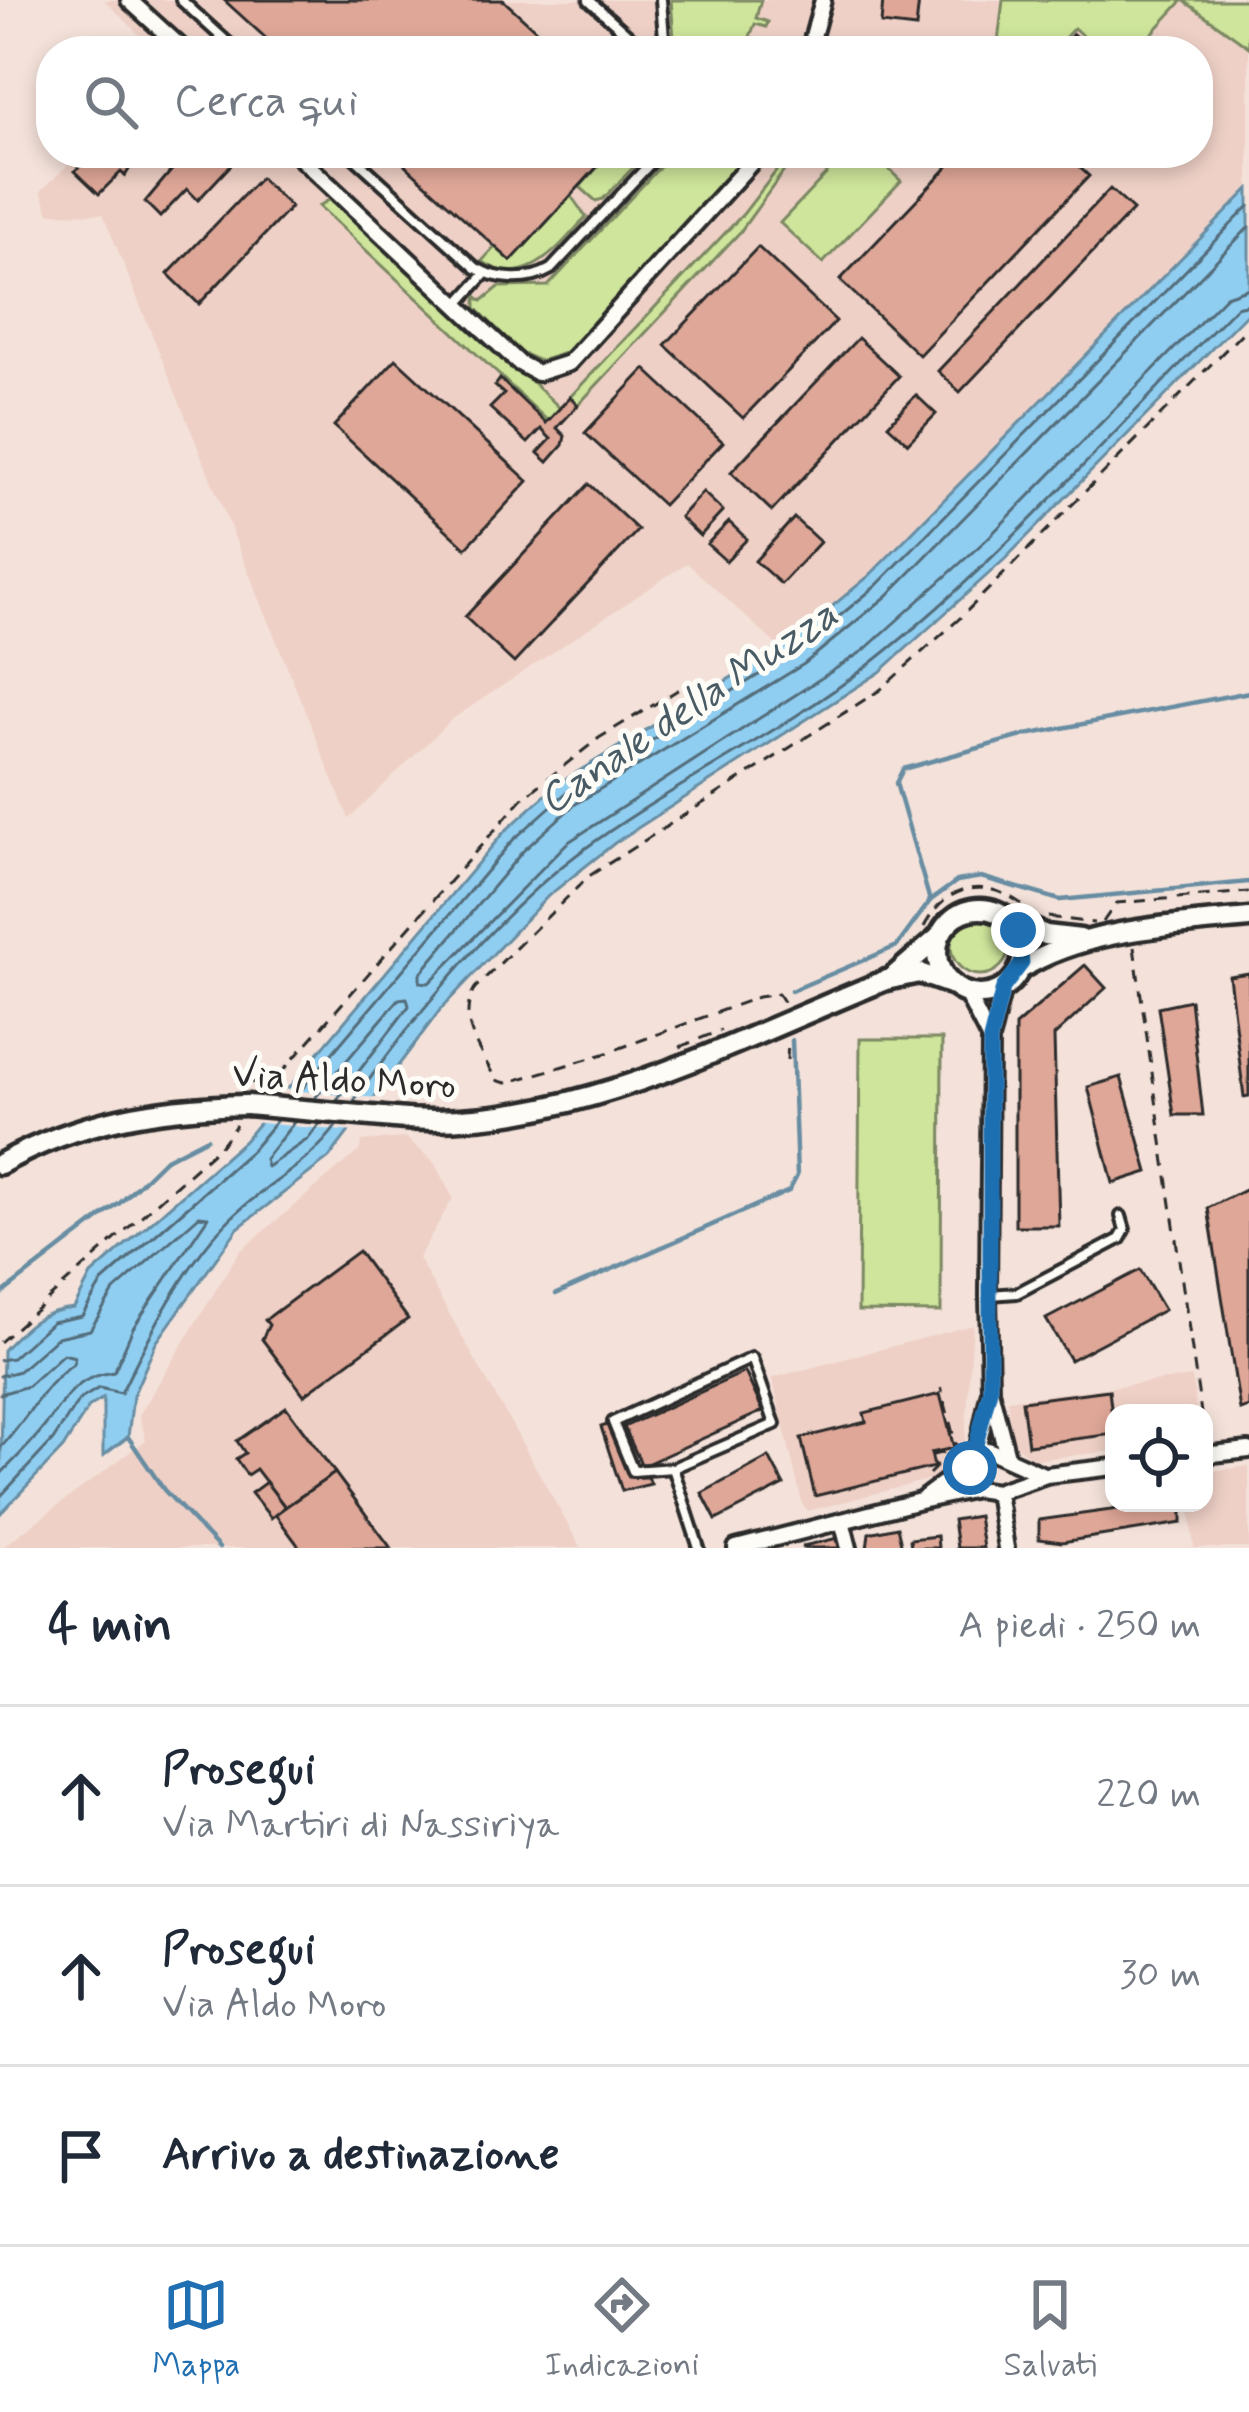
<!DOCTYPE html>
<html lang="it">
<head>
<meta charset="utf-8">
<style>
	:root { --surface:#fff; --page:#f6f6f7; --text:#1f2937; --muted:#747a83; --line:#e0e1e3; --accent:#1f6fb2 }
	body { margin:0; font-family:Mynerve,sans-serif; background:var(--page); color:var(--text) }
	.controls { position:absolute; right:36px; bottom:36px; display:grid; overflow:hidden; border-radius:24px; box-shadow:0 6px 18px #0003 }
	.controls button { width:108px; height:108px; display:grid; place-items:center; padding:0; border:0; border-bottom:3px solid var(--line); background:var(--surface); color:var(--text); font:60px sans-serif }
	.stop { position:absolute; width:36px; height:36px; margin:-27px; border:9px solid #1f6fb2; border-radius:50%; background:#fff }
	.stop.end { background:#1f6fb2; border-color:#fff; box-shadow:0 3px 12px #0008 }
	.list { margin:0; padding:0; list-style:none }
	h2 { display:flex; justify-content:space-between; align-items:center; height:156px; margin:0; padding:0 48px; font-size:51px }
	h2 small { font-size:39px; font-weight:400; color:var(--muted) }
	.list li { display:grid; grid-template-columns:78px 1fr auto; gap:36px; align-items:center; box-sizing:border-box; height:180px; padding:0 48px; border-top:3px solid var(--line) }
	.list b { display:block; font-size:45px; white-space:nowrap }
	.list p { margin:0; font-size:39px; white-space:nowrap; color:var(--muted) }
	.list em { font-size:39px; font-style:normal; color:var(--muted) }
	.icon { flex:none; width:66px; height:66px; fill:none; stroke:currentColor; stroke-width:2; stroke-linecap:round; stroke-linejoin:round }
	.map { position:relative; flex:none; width:1249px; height:1548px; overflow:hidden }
	.search { position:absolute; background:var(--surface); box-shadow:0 6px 18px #0003; left:36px; right:36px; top:36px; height:132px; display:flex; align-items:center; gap:30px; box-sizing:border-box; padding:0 42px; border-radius:48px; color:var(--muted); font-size:45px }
	.sheet { height:696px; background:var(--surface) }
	nav { display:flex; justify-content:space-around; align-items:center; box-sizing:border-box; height:168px; border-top:3px solid var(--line); background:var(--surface); font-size:33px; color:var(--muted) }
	nav a { display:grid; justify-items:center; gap:6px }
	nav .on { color:var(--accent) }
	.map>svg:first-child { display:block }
</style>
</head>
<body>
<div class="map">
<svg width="1249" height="1548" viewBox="0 0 1249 1548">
	<rect width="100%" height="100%" fill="#f4e2da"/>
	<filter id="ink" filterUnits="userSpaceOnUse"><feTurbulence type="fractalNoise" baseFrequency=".00833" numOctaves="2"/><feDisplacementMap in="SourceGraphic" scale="24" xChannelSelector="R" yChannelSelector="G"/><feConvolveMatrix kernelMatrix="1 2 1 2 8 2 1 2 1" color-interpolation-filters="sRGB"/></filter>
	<g filter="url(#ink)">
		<g fill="#eed0c6">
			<polygon points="104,0 1249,0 1249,216 793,660 687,563 451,720 349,819 103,214 49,213 41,191 80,153 1198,153 1198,51 156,51"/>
			<polygon points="406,1138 434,1162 453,1198 418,1258 581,1548 1,1548 146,1440 139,1415 239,1252 359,1151 362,1141"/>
			<polygon points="973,1325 964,1457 931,1479 808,1511 803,1506 772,1378"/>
			<polygon points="1192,1377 1197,1413 1114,1413 1114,1451 1033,1460 1012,1442 1007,1400"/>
			<polygon points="1249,1466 1249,1548 1194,1548 1189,1503 1204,1503 1204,1472"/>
		</g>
		<g fill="#cee59b" stroke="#7c8863" stroke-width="3">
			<polygon points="671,0 761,0 756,18 768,22 766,27 755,24 749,39 760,43 759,48 675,51"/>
			<polygon points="1003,0 1249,0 1249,47 1183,0 1136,51 1099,51 1074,28 1052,51 997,51"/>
			<polygon points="610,153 647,153 603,199 596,201 580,187"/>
			<polygon points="673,153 748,153 565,353 540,361 520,352 476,308 476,296 482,301 499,287 548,286"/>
			<polygon points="790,153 797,153 740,232 578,405 570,397 744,213"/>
			<polygon points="846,153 872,153 901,181 823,263 780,223"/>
			<path d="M571,196L586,217C560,246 524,293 482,261L495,247L511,261Z"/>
			<polygon points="329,200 342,204 560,408 548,421 319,206"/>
			<circle cx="980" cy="946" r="29"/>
			<polygon points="860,1039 942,1039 941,1312 858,1311"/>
		</g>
		<path fill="#90cef1" stroke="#688da2" stroke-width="3" d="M1249,189V311L1005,559L880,672L616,842L548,896L440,1010L329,1158L238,1228L156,1343L133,1396L128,1437L103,1456V1398L88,1408L63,1448L0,1514L3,1350C26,1326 40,1311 74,1308L91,1275L244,1141L504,832L558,784L789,642L869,576Z"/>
		<polygon fill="#f4e2da" points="279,1089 378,1098 354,1132 251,1122"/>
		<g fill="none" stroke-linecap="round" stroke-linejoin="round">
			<g stroke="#536c7a" stroke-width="3">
				<polyline points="1249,227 887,596 804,664 574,805 523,851 420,974 420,982 429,983 567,843 863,651 986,540 1226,296 1249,288"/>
				<polyline points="295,1097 513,840 566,793 796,652 876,586 1249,206"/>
				<polyline points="314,1099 399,999 407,998 409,1006 336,1101"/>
				<path d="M353,1102C413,1018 496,915 579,853C672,784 779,735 870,664C1003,560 1117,427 1236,307L1249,304"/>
				<polyline points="295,1121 265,1159 267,1167 308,1139 320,1123"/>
				<polyline points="0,1360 12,1358 52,1322 82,1316 102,1282 252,1150 277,1120"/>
				<path d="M0,1376L19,1371L57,1337L90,1330L114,1291L199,1216L208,1217L133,1328L114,1372C72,1378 66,1399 41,1431C29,1446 14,1460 0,1475"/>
				<path d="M0,1394L28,1386L63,1354L75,1357L73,1364C44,1383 27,1420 0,1448"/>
				<path d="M0,1497L53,1440L79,1400L99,1388L121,1393C149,1336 185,1263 231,1218C266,1184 309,1165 337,1125"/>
			</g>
			<g stroke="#688da2" stroke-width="4.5">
				<polyline points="931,900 957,881 981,877 1060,900 1249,882"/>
				<polyline points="791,991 897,946 930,901 896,783 903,769 1026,735 1249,692"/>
				<polyline points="248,1074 259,1060"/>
				<polyline points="556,1294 789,1191 797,1176 792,1040"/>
				<polyline points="0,1295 121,1202 164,1160 207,1138"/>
				<polyline points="128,1437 164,1490 219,1548"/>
			</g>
		</g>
		<g fill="#dfa798" stroke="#2b2b2b" stroke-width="3">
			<polygon points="224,0 503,0 559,51 280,51"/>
			<polygon points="883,0 919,0 916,28 881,24"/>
			<polygon points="1073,34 1092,51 1057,51"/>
			<polygon points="93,153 139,153 125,176 121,172 99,194 75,171"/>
			<polygon points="186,153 242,153 198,200 187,189 160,217 145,202"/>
			<polygon points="392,153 610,153 511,261"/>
			<polygon points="961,153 1064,153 1089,176 919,355 840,280"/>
			<polygon points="260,178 291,207 199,304 168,274"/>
			<polygon points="1110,189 1133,210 960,392 938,371"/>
			<polygon points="758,247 836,321 743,418 665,345"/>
			<polygon points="858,338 899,376 772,511 731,472"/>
			<polygon points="396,359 528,481 466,548 334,426"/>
			<polygon points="645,369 723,442 663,505 585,433"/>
			<polygon points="500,379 546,423 570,397 578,405 557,428 565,436 563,445 548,462 538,453 551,439 541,429 528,443 490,408 504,394 495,386"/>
			<polygon points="916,395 936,414 908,443 888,425"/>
			<polygon points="589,484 638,530 514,663 465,617"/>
			<polygon points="703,492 723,511 700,536 680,517"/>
			<polygon points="794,518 820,542 781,584 755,561"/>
			<polygon points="729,522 747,539 726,561 707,544"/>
			<polygon points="1085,965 1106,988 1054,1036 1059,1226 1015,1226 1015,1026"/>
			<polygon points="1249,973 1249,1096 1244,1097 1229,976"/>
			<polygon points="1190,1000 1203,1115 1174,1115 1158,1007"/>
			<polygon points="1121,1077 1148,1172 1113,1183 1088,1087"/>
			<polygon points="1249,1188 1249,1407 1240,1410 1208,1208"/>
			<polygon points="358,1251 408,1319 304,1395 262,1339 269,1325 265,1320"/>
			<polygon points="1140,1270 1164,1310 1070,1360 1046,1319"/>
			<polygon points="745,1372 763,1411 642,1466 624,1427"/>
			<polygon points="1109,1390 1114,1434 1028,1445 1022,1401"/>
			<polygon points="940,1394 954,1448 931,1453 934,1467 815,1496 801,1438 866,1422 864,1413"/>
			<polygon points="286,1407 335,1473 285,1507 256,1469 247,1475 236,1459 245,1453 237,1441"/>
			<polygon points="607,1425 629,1477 648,1477 651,1484 622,1491 601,1427"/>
			<polygon points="769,1457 784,1485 716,1520 702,1493"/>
			<polygon points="335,1473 391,1548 300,1548 275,1514"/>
			<polygon points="266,1482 285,1507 271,1518 251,1493"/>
			<polygon points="1161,1503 1182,1503 1182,1523 1062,1542 1039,1539 1039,1520"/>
			<polygon points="978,1516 983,1548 957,1548 953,1520"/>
			<polygon points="897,1527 902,1548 867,1548 869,1533"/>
			<polygon points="937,1536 938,1548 911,1548 910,1539"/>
			<polygon points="838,1538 840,1548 803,1548 803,1546"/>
		</g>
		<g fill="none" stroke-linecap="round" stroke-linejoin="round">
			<g stroke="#2b2b2b" stroke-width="16">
				<g id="service">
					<polyline points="181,0 237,51"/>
					<polyline points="589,0 646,51"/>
					<polyline points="661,0 665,51"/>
					<path d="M349,153L476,268C499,281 529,282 551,269L660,153"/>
					<polyline points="458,304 485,274"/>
					<polyline points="990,1295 1017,1293 1120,1239 1125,1230 1121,1216"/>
					<polygon points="752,1358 775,1424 673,1468 633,1471 613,1422"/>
					<polyline points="673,1468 699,1548"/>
				</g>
			</g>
			<g stroke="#2b2b2b" stroke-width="22">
				<g id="minor">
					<polyline points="129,0 185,51"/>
					<polyline points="809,51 823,0"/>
					<polyline points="295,153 519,363 537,373 569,363 760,153"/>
					<polyline points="1003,988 990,1040 988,1295 990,1390 1007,1456"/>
					<polyline points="966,993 990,1040"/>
					<polyline points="1204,1455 1249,1450"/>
					<polyline points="976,1456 989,1395"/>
					<polyline points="997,1492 1006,1548"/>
					<polyline points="925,1497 988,1450 1041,1474"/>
					<polyline points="842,1521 849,1548"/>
					<polyline points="736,1548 920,1501 976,1489 996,1492 1046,1475 1114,1467"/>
				</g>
			</g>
			<g stroke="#2b2b2b" stroke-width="27">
				<g id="tertiary">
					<circle cx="980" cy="952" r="43"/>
					<polyline points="1015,922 1046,935 1080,939"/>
					<path d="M1019,970C1082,929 1175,925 1249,918"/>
					<polyline points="895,975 939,937"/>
					<path d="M383,1117C560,1138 725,1044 886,980L919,973L953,985"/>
					<path d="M0,1164C80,1120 157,1107 247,1105"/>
				</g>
			</g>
			<g stroke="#2b2b2b" stroke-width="3" stroke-dasharray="12 9" stroke-linecap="butt">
				<polyline points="1048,917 1094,923"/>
				<polyline points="1103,922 1116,903 1249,892"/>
				<path d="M924,927C948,881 989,877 1028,909"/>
				<polyline points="1134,947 1201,1413"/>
				<path d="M783,1002L778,994L758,997L604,1054L506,1083L496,1080C480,1050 456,1020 475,988L589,876L880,690L959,619L1249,326"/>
				<polyline points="680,1047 721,1030"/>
				<polyline points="787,1060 788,1041"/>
				<polyline points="247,1087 237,1082 270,1083"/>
				<polyline points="266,1090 522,799 599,738 681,688"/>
				<polyline points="0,1342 220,1146 236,1125"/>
				<polyline points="929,1474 936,1467 933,1455 957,1449 941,1388"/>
			</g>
			<use href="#service" stroke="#fdfcf7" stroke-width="8"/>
			<use href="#minor" stroke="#fdfcf7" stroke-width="14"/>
			<use href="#tertiary" stroke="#fdfcf7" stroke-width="18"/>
			<g stroke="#2b2b2b" stroke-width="27" stroke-linecap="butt">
				<polyline id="tertiary-bridge" points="247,1105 383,1117"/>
			</g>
			<use href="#tertiary-bridge" stroke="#fdfcf7" stroke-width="18"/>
		</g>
	</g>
	<g fill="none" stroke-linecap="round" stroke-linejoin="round" filter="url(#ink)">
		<polyline stroke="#1f6fb2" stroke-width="15" points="970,1468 990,1390 990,1040 1003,988 1022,963 1018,930"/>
	</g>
	<g text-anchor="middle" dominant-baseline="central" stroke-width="10" stroke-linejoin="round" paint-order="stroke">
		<g font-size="39" fill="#2b2b2b" stroke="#fdfcf7">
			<text transform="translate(344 1081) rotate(3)">Via Aldo Moro</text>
		</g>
		<g font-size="42" font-style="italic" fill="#495c66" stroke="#fdfcf7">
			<text transform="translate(689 708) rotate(-34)">Canale della Muzza</text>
		</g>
	</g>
</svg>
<div class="controls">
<button><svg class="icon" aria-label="locate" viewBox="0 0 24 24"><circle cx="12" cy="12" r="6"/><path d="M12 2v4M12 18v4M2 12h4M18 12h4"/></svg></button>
</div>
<div class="stop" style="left:970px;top:1468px"></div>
<div class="stop end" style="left:1018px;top:930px"></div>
<div class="search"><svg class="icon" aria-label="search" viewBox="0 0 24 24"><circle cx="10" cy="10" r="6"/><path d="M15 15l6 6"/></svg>Cerca qui</div>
</div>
<section class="sheet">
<h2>4 min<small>A piedi · 250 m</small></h2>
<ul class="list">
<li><svg class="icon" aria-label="ahead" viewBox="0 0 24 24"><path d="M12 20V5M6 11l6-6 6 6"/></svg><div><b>Prosegui</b><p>Via Martiri di Nassiriya</p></div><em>220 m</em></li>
<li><svg class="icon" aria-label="ahead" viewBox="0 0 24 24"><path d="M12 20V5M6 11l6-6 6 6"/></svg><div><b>Prosegui</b><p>Via Aldo Moro</p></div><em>30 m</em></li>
<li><svg class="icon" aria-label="arrive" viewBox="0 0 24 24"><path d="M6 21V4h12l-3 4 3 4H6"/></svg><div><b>Arrivo a destinazione</b></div></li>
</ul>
</section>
<nav>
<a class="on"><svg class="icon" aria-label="map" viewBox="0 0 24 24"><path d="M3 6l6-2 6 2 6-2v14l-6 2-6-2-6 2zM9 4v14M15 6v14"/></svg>Mappa</a>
<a><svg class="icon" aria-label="directions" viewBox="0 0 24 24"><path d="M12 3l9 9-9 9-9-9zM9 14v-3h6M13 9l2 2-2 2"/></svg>Indicazioni</a>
<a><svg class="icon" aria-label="saved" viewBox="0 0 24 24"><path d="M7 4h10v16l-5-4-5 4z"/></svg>Salvati</a>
</nav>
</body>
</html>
